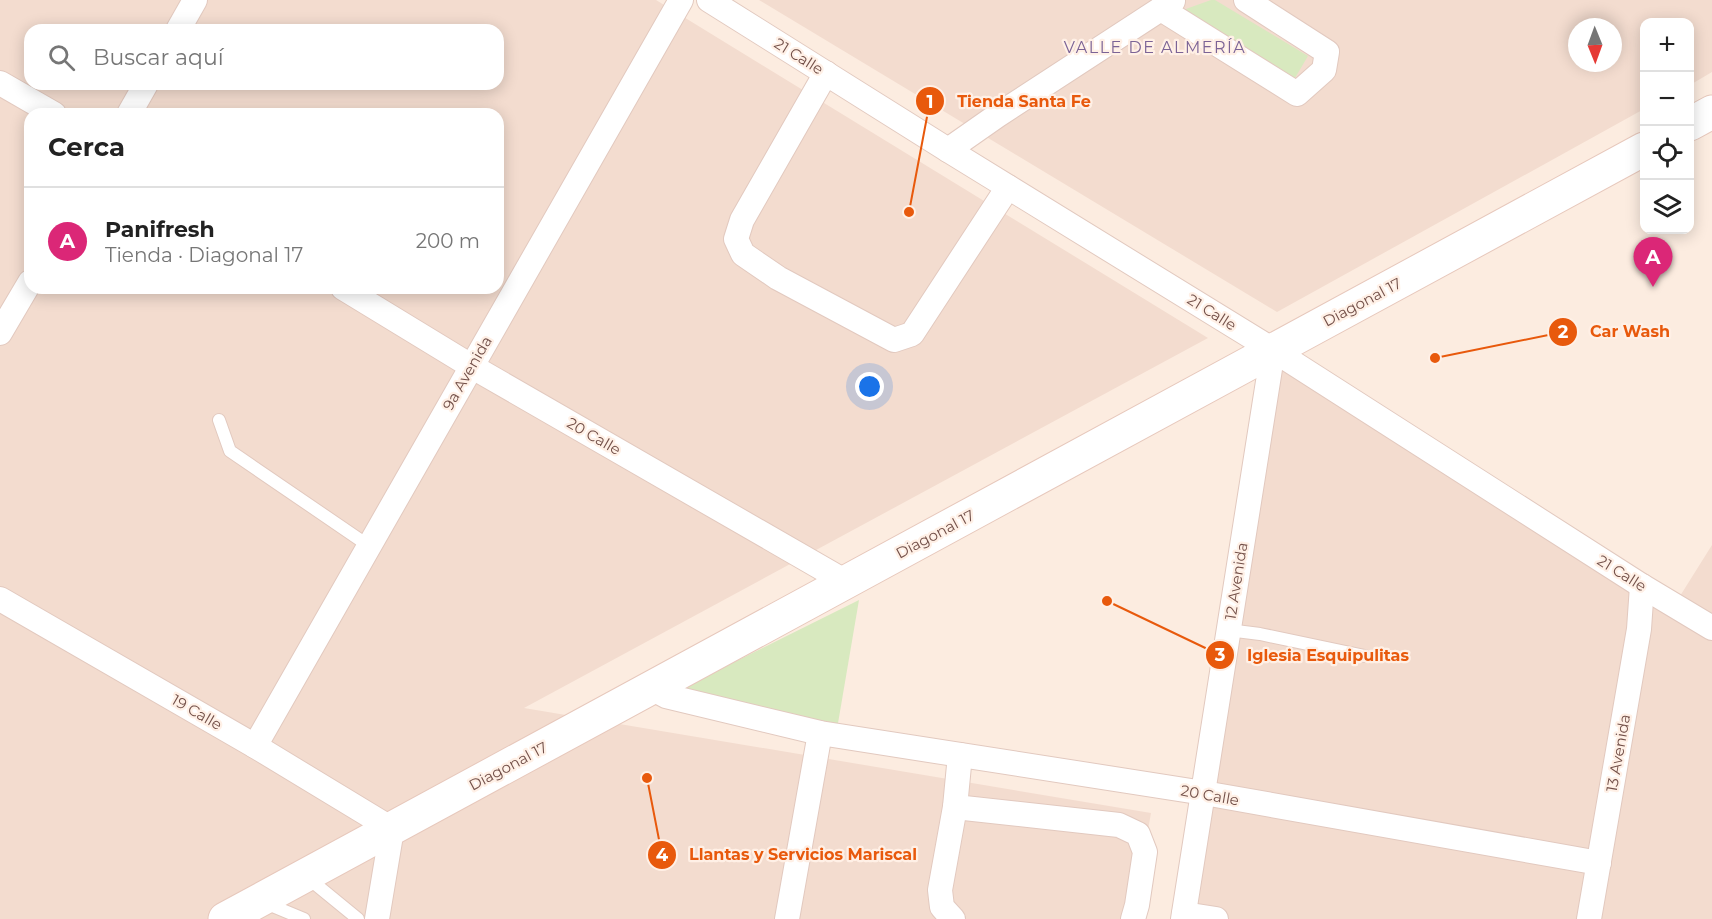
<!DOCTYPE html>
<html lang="es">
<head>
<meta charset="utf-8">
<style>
	:root { --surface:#fff; --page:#f6f6f6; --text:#222; --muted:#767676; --line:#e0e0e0; --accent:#db2777 }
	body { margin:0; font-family:Montserrat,sans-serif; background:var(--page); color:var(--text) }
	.controls { position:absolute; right:18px; top:18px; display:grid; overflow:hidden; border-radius:12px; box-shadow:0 3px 15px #0003 }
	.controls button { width:54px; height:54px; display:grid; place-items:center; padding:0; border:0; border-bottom:2px solid var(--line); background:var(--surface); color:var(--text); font:30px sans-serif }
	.compass { position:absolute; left:1568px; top:18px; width:54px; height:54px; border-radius:50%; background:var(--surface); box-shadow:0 3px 15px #0003; rotate:179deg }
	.you { position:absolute; left:870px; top:387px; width:21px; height:21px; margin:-15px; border:4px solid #fff; border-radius:50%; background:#1a73e8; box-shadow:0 0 0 9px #1a73e833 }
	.badge { display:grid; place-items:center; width:39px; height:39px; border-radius:50%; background:var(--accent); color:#fff; font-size:20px; font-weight:700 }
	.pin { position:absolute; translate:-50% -50px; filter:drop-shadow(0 2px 3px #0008) }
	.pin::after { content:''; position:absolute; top:32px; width:21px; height:18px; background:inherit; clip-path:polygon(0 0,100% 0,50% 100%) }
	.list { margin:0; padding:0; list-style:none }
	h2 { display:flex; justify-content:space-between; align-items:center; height:78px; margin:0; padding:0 24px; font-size:26px }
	h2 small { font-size:20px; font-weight:400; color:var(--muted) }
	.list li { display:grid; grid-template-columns:39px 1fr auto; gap:18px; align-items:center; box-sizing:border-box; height:108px; padding:0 24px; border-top:2px solid var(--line) }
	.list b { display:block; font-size:22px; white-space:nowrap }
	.list p { margin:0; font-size:20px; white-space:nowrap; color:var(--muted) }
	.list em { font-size:20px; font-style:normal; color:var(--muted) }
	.icon { flex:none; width:33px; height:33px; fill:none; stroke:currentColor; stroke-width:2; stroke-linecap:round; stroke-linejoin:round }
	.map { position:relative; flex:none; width:1712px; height:919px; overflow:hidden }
	.search { position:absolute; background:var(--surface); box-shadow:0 3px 15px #0003; left:24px; top:24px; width:480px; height:66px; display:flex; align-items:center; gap:15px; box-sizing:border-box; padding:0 21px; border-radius:18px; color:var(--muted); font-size:22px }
	.panel { position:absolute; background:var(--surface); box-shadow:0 3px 15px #0003; left:24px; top:108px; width:480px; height:186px; border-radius:18px }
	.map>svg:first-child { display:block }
</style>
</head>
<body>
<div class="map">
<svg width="1712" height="919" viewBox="0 0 1712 919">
	<rect width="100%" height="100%" fill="#fcece0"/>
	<g fill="#f3dccf" fill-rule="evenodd">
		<path d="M0,0H656L1208,338L524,708L1151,813L1132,919H0ZM30,30H498V84H30ZM30,114H498V288H30Z"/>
		<path d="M759,0H1712V72L1690,85V22H1644V109L1277,312ZM1577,27H1613V63H1577Z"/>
		<polygon points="1273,350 1675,604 1712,545 1712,919 1185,919"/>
	</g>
	<g fill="#d8e9bf">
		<polygon points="1211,0 1215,0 1308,56 1295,78 1183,10"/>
		<polygon points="859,600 836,735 666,696"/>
	</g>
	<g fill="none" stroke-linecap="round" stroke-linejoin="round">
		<g stroke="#e2c9bf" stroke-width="14">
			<g id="service">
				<polyline points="219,420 230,451 369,546"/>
				<polyline points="1228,630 1260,634 1365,656"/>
				<polyline points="308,878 358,919"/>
				<polyline points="263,902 304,919"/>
			</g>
		</g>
		<g stroke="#e2c9bf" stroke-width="26">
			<g id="minor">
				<polyline points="709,0 948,150 1273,350 1642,586 1712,628"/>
				<polyline points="1161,9 1297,94 1324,70 1327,52 1246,0"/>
				<polyline points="178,30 195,0"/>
				<polyline points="826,73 742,220 736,239 743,254 778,278 894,340 912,334 1008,187"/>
				<polyline points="0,83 54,114"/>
				<polyline points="129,114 146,84"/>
				<polyline points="948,150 998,115 1173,1"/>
				<polyline points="343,288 471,366 846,582"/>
				<polyline points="0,333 30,282"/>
				<polyline points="0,599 255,746 392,829 377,919"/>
				<polyline points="651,688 666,696 820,733 1204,793 1599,863"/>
				<polyline points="255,746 681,0"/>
				<polyline points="955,807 1119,825 1138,834 1145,852 1137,905 1133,919"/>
				<polyline points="1184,914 1216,919"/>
				<polyline points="787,919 820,733"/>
				<polyline points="953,919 942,907 940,890 955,807 960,755"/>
				<polyline points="1183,919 1273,350"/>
				<polyline points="1589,919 1639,629 1642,586"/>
			</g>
		</g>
		<g stroke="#e7c8bc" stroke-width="35">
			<g id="secondary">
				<polyline points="1690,124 1712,112"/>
				<polyline points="225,919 1644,149"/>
			</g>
		</g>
		<use href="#service" stroke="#fff" stroke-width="12"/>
		<use href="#minor" stroke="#fff" stroke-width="24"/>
		<use href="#secondary" stroke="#fff" stroke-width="33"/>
	</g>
	<g text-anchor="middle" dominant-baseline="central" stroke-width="4.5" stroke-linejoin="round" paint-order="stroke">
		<g font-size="15" fill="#724f48" stroke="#fff0e6">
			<text transform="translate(799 56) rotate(32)">21 Calle</text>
			<text transform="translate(1362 302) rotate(-28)">Diagonal 17</text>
			<text transform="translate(1212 312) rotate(32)">21 Calle</text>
			<text transform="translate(467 373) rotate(-60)">9a Avenida</text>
			<text transform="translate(594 436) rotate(30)">20 Calle</text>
			<text transform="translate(935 534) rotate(-28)">Diagonal 17</text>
			<text transform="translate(1622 573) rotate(32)">21 Calle</text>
			<text transform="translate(1236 581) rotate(-81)">12 Avenida</text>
			<text transform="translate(197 712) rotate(30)">19 Calle</text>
			<text transform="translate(1618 753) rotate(-80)">13 Avenida</text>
			<text transform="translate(508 766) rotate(-28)">Diagonal 17</text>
			<text transform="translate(1210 795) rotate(10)">20 Calle</text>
		</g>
		<g font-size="16" letter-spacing="1.5" fill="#7b6396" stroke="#fff0e6">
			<text x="1155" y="47">VALLE DE ALMERÍA</text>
		</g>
	</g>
	<path fill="none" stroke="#e8590c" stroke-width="2" d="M909 212L930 101M1435 358L1563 332M1107 601L1220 655M647 778L662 855"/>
	<g fill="#e8590c" stroke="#fff0e6" stroke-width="2">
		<circle cx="909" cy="212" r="6"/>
		<circle cx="1435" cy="358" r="6"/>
		<circle cx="1107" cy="601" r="6"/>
		<circle cx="647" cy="778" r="6"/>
		<circle cx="930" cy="101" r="15"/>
		<circle cx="1563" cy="332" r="15"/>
		<circle cx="1220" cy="655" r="15"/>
		<circle cx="662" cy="855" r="15"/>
	</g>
	<g font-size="18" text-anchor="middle" font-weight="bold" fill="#fff">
		<text x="930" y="108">1</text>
		<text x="1563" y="338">2</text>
		<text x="1220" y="661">3</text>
		<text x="662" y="861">4</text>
	</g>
	<g font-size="16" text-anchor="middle" font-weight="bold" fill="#e8590c" stroke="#fff0e6" stroke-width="4.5" stroke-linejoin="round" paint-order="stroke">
		<text x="1024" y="107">Tienda Santa Fe</text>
		<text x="1630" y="337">Car Wash</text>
		<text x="1328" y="661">Iglesia Esquipulitas</text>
		<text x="803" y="860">Llantas y Servicios Mariscal</text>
	</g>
</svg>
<div class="controls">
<button>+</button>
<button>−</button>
<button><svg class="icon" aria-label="locate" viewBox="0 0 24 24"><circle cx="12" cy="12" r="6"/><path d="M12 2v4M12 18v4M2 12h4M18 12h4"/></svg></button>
<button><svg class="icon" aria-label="layers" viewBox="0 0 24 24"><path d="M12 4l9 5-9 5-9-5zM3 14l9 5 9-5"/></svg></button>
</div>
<svg class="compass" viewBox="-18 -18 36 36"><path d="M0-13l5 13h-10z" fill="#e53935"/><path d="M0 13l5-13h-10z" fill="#767676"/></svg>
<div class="you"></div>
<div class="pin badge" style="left:1653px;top:287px">A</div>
<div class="search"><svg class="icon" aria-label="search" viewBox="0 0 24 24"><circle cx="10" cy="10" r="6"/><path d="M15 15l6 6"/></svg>Buscar aquí</div>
<section class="panel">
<h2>Cerca<small></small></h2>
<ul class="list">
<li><span class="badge">A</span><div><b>Panifresh</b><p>Tienda · Diagonal 17</p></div><em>200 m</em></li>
</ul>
</section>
</div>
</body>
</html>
